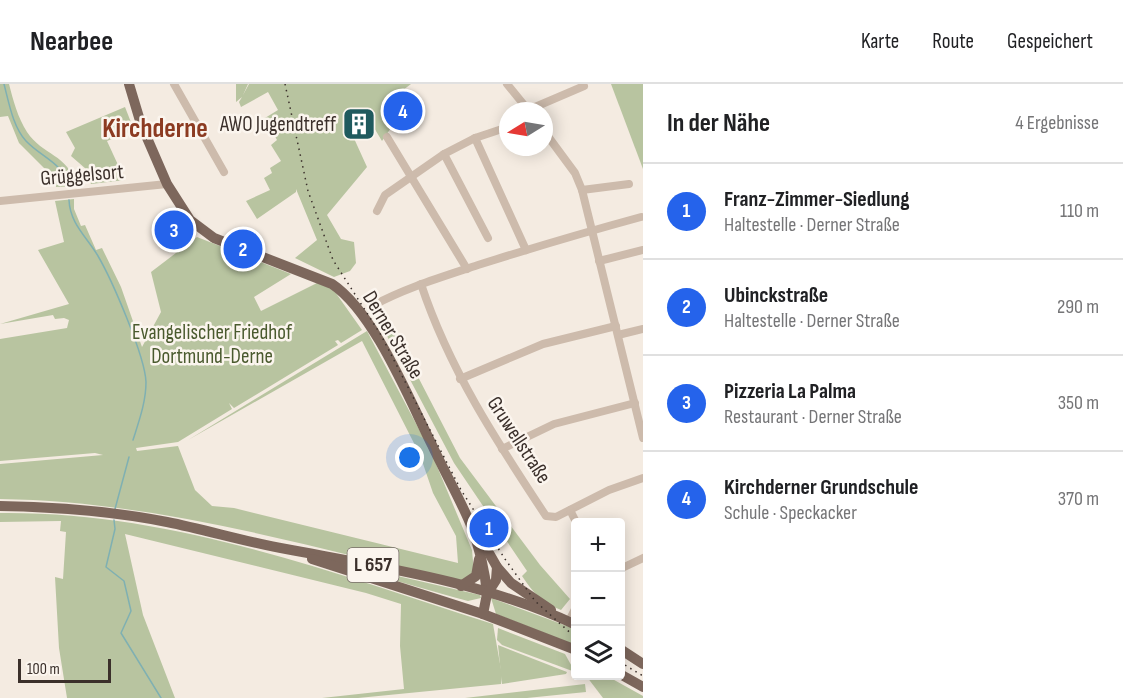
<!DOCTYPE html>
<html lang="de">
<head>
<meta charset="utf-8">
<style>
	:root { --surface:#fff; --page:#f2f2f2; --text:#202124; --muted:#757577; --line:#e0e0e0; --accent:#2563eb }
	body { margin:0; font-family:"Sofia Sans Condensed",sans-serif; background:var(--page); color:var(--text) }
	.controls { position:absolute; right:18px; bottom:18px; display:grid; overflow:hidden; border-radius:6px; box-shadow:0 3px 15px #0003 }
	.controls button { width:54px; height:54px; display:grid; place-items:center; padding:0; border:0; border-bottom:2px solid var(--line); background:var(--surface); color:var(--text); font:30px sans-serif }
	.compass { position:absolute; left:499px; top:18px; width:54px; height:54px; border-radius:50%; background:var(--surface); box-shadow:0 3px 15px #0003; rotate:259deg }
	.scale { position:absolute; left:18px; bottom:15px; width:93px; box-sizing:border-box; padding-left:6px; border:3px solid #3b302b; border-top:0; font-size:16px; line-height:21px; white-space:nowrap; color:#3b302b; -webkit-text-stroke:4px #fbf5ee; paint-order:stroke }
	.you { position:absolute; left:410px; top:374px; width:21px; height:21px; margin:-15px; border:4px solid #fff; border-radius:50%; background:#1a73e8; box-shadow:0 0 0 9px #1a73e833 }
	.badge { display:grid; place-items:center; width:39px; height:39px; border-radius:50%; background:var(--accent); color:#fff; font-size:20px; font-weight:700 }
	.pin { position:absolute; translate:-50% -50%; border:3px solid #fff; box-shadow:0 2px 6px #0006 }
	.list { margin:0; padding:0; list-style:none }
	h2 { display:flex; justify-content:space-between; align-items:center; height:78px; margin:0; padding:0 24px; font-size:26px }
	h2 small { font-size:20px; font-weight:400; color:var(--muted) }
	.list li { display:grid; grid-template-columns:39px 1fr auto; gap:18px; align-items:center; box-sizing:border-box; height:96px; padding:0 24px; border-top:2px solid var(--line) }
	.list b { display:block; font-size:22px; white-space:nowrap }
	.list p { margin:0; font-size:20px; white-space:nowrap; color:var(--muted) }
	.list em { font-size:20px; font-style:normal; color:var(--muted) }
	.icon { flex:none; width:33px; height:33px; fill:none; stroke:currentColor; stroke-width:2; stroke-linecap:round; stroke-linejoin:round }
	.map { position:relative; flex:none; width:643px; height:614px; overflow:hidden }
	header { display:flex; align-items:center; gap:36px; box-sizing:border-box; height:84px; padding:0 30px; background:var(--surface); border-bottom:2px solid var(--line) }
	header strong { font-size:28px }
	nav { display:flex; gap:33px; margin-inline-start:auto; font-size:21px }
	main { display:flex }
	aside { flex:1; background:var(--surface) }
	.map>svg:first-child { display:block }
</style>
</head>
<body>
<header>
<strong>Nearbee</strong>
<nav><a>Karte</a><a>Route</a><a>Gespeichert</a></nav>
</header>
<main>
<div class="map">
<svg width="643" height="614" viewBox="0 0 643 614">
	<rect width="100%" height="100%" fill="#f4ebe1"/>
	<g fill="#b8c4a0">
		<path d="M0,0H9C13,16 18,34 27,48C43,72 67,69 77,102L56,103V96L19,59L8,32L0,33Z"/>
		<polygon points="236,0 248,0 243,11 249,0 411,0 382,22 393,41 382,57 364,27 347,39 367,83 327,131 341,155 354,158 356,179 350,187 334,193 295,174 317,156 296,105 296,108 257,135 246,117 270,106 264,94 272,89 270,84 281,77 271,61 277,56 265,34 278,26 268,8 241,23 239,18 242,13 236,18"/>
		<polygon points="611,0 643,0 643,85"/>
		<polygon points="125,23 134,46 107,57 125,96 91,100 86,85 71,72 75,64 66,48"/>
		<path d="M74,115V125L81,142L85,141L96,166L102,164L121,203L142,263L161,228L151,188L197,153L291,190L254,213L261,227L317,199L333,205L362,246L341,259L338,256L335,257L338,261L234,324L229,319L232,325L178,358L136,364L137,367L178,362L195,406L212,422L234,424L458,479L456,452L433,409L420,371L362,257L188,356L367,247L431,368L472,466L474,488L460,498C308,462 155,417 0,415V380L103,371L95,369L0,377V255L67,244L69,236L64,234L55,235L53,231L0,240L69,220L38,166L64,158L55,117Z"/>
		<path d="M385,229L460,374L540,481L570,515L561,526C543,519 533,509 522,492L527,487L454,379L377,233Z"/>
		<path d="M0,429C170,427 331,488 493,540L502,591L501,600L358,614H322L404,605L400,562L401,520L366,509L125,450L143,531L175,614H67L59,564L55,493L63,495L66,448L60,447L61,437L0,438Z"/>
		<polygon points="302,470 480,511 481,514 468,517 453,513"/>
		<polygon points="491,514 575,545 575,561 496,530"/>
		<polygon points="498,544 565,570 575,588 502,561 497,556"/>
		<polygon points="498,561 567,588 566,590 502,600"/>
		<polygon points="607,592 643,612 643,614 603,614 587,593"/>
		<polygon points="585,600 586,608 527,614 465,614"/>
	</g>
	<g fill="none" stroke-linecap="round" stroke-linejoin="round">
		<g stroke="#7fb0b2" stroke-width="1.5">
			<path d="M4,0C9,19 13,43 26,57C41,73 63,79 68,101"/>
			<path d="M69,116C70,140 87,153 98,172C112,196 145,272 146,298C146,318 139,337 133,356"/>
			<polyline points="115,425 129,373"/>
			<polyline points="114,436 115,445 106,483 124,497 131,527 121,549 161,614"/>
		</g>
		<g stroke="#cdbbac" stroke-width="8">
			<polyline points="174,0 224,88"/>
			<polyline points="507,0 529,27"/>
			<polyline points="528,26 584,2"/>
			<polyline points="544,47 575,89 582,106 643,354"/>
			<polyline points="387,53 467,185"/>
			<polyline points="475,54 526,166"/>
			<polyline points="444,70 488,154"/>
			<polyline points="582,106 629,100"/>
			<polyline points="0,117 167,100"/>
			<polyline points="377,127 385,111 444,70 475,54 505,44"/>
			<polyline points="599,177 643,166"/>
			<path d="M421,200C449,285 497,358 546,432L556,433L609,406L643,394"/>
			<path d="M372,222C405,204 442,193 478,181C532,164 586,148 641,133"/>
			<polyline points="618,251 643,245"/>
			<polyline points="460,295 543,260 616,242"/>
			<polyline points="502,365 554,340 635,319"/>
			<polyline points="570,426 576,438"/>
			<polyline points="620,485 643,474"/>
			<polyline points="569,537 576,523"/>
		</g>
		<g stroke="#7d675c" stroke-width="10">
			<path d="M129,0L141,40L167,100L190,136L214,154L332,200C374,228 409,315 432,361C444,387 459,413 470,439C479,462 485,486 487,510"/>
			<path d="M0,422C56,423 112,427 167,438C207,446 246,458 286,465C381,483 488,499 576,541"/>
			<polyline points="478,450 497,483 511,499 551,526"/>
			<polyline points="312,475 483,530 576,566"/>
			<polyline points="461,502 476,492 479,475"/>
			<polyline points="483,530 487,510 496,496 497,483"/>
			<polyline points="620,565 643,580"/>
			<polyline points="620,590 643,603"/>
		</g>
		<g stroke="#3b302b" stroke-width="1.5" stroke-dasharray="1.5 4.5" stroke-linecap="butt">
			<polyline points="285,0 308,107 333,176 381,251 461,406 505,475 535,517 576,554"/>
			<polyline points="620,578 643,592"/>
		</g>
	</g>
	<defs>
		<g id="building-square" transform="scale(1.725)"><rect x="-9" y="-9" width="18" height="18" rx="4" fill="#1f5a5e" stroke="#fbf5ee"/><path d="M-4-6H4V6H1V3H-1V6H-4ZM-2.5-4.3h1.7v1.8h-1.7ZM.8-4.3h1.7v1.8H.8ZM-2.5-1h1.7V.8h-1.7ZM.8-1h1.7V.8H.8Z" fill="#fff"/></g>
	</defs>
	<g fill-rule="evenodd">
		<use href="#building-square" x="359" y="40"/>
	</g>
	<g text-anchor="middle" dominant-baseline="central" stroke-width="5" stroke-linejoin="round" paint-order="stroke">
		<rect fill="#fbf5ee" stroke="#756b66" stroke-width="1.5" x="347.5" y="464" width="51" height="34" rx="4.5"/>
		<g font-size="20" font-weight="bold" fill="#3b302b">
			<text x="373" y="481">L 657</text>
		</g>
		<g font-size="21" fill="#3b302b" stroke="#fbf5ee" text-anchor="end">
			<text x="336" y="40">AWO Jugendtreff</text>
		</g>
		<g font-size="21" fill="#3b302b" stroke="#fbf5ee">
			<text transform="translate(82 91) rotate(-5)">Grüggelsort</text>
			<text transform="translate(393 251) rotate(59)">Derner Straße</text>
			<text transform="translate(519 356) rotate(57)">Gruwellstraße</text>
		</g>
		<g font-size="21" fill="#4a5a2e" stroke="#fbf5ee">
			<text x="212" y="248">Evangelischer Friedhof<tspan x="212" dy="24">Dortmund-Derne</tspan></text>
		</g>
		<g font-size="27" font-weight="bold" fill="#8c3b22" stroke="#fbf5ee">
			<text x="155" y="45">Kirchderne</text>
		</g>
	</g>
</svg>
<div class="controls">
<button>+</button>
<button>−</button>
<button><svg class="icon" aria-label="layers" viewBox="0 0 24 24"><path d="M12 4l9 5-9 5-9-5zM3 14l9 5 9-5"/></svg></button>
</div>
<svg class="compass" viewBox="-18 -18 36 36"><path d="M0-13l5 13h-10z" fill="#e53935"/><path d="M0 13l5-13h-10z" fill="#757577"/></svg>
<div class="scale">100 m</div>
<div class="you"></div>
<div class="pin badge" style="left:489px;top:444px">1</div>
<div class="pin badge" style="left:243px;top:165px">2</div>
<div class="pin badge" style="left:174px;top:146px">3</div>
<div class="pin badge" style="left:403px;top:27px">4</div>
</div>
<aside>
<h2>In der Nähe<small>4 Ergebnisse</small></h2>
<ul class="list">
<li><span class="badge">1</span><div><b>Franz-Zimmer-Siedlung</b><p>Haltestelle · Derner Straße</p></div><em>110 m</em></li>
<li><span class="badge">2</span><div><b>Ubinckstraße</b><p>Haltestelle · Derner Straße</p></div><em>290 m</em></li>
<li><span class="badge">3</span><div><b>Pizzeria La Palma</b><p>Restaurant · Derner Straße</p></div><em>350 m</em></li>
<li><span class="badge">4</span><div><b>Kirchderner Grundschule</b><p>Schule · Speckacker</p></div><em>370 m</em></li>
</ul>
</aside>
</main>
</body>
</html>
